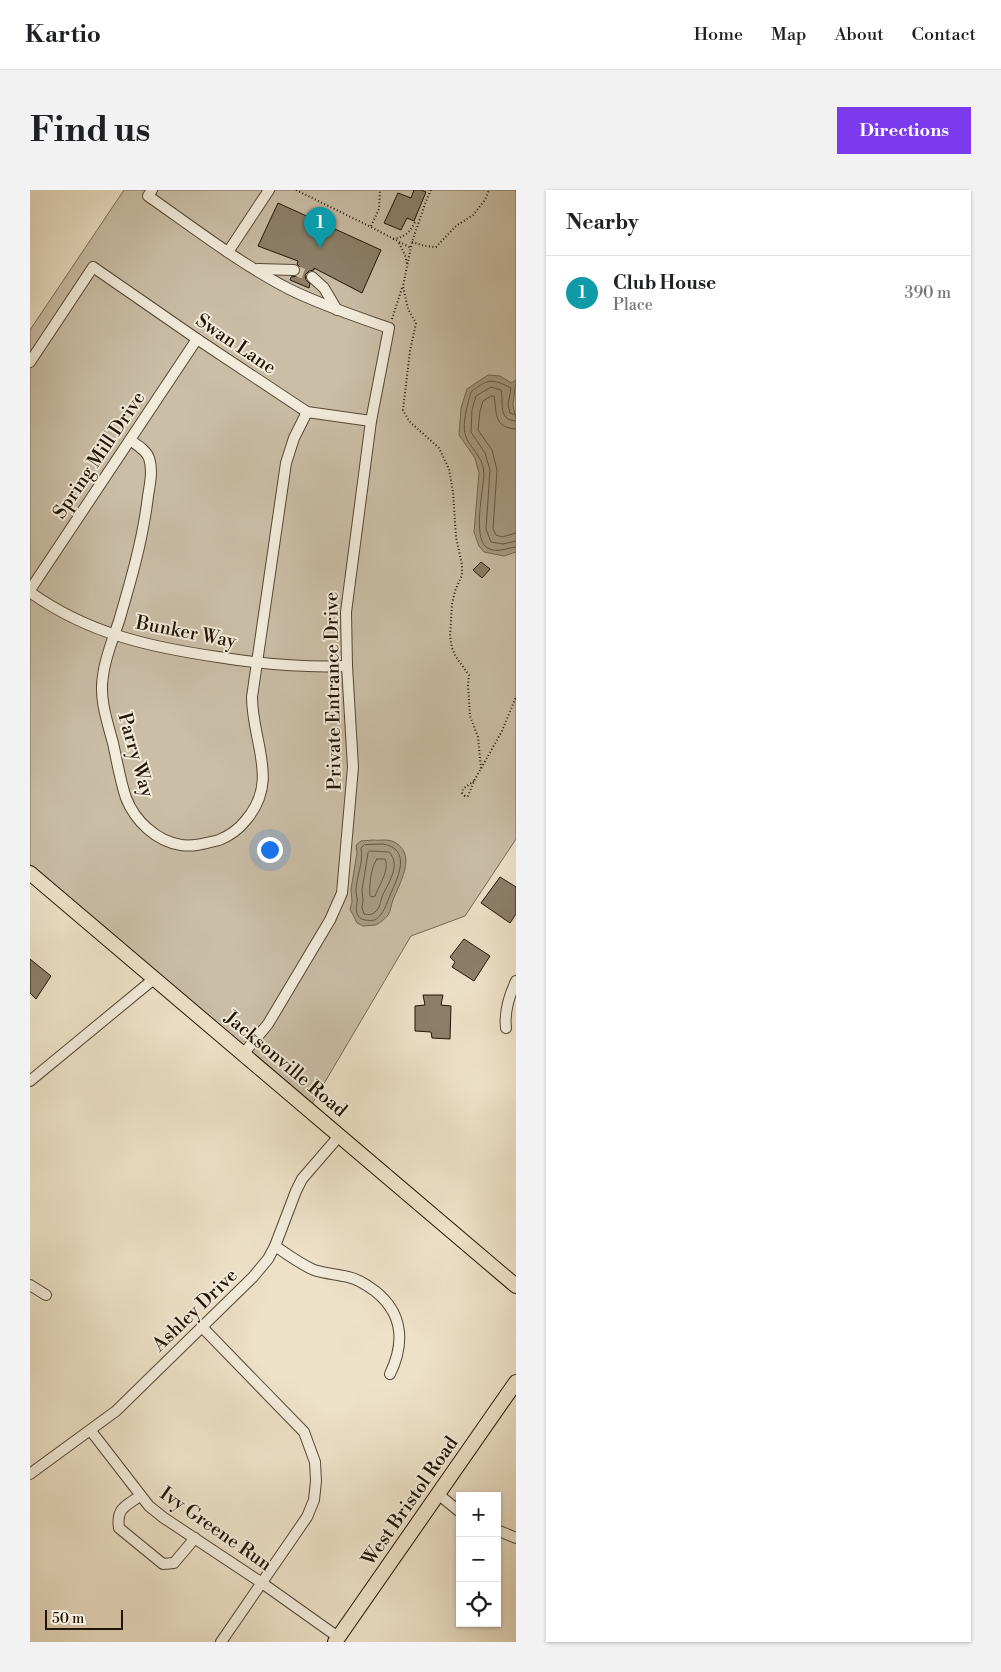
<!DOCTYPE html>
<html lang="en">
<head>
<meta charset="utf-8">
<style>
	:root { --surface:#fff; --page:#f2f2f2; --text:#202124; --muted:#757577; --line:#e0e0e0; --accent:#7c3aed }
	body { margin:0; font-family:"Libre Bodoni",serif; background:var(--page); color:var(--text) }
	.controls { position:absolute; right:15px; bottom:15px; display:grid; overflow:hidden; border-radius:0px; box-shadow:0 1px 4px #0004 }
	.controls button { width:45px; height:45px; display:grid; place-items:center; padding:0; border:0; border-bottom:1px solid var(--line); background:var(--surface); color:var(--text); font:25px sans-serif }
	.scale { position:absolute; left:15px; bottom:12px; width:78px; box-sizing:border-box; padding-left:5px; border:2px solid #221403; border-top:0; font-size:14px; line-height:18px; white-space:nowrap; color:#221403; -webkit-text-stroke:4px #f3ecdb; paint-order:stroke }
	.you { position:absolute; left:239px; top:659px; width:18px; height:18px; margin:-12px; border:4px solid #fff; border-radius:50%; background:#1a73e8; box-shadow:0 0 0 8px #1a73e833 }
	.badge { display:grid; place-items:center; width:32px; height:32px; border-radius:50%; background:var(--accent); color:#fff; font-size:16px; font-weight:700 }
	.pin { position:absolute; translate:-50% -41px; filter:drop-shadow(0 1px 2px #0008) }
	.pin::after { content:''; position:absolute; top:26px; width:18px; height:15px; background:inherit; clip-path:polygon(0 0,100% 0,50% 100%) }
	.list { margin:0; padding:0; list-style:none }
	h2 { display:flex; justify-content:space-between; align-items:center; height:65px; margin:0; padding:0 20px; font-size:21px }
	h2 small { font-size:16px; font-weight:400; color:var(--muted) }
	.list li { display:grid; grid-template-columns:32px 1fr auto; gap:15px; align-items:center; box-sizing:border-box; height:75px; padding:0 20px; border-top:1px solid var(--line) }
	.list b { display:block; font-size:19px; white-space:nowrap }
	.list p { margin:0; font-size:16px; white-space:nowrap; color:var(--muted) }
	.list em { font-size:16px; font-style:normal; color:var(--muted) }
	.icon { flex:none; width:28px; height:28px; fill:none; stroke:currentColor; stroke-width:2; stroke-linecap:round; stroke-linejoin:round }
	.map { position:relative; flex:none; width:486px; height:1452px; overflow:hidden; border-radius:0px }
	header { display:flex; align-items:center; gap:30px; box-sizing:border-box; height:70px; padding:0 25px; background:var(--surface); border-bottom:1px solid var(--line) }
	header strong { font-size:24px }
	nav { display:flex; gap:28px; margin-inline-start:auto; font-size:18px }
	.intro { display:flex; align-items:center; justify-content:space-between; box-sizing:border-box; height:120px; padding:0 30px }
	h1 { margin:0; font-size:35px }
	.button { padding:12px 22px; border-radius:0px; background:var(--accent); color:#fff; font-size:18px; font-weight:700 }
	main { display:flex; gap:30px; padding:0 30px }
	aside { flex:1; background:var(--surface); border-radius:0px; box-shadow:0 1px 4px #0004 }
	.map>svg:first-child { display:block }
</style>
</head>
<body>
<header>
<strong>Kartio</strong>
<nav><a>Home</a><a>Map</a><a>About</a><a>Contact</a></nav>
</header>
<div class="intro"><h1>Find us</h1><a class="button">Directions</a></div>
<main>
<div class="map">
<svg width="486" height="1452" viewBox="0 0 486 1452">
	<rect width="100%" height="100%" fill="#ede1c8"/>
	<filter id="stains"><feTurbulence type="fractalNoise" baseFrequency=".004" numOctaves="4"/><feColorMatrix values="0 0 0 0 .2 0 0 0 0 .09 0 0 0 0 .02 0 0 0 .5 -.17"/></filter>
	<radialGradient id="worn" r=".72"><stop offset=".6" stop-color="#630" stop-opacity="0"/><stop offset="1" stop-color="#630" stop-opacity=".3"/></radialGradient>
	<polygon fill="#cabea7" stroke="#766955" points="94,0 486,0 486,649 435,726 381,746 279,919 0,681 0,140"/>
	<g fill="#a89b85" stroke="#726551">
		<polygon points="458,185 470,186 481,193 486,190 483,215 486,230 486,362 474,366 454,362 449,356 444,342 449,283 445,268 429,245 431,218 437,199"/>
		<path d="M343,650C350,651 358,648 366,653C387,666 369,694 363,710C361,715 361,721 358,725C355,729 351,732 346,735L333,736L327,733L320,719L322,712L321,699L327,663L326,655L331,651Z"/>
	</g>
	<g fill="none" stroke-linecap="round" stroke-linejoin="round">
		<g stroke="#655844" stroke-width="1">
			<path d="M486,225L480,223L478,215L481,198C462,188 457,189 441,202C438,213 432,233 435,244C439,259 454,265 454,285C453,301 443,346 456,357C465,364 477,358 486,357"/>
			<path d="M486,231C467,230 474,212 471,200L461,197L446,206L442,220L441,242L455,263L460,280L456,339L461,352L473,354L486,351"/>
			<path d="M486,239C463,238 467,222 464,206H461L453,211L450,221L448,240L462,260L467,280L463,339L466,345L472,347L486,343"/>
			<path d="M353,654C382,659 368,687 361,703C356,714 355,723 345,730C331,732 324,727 327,713C328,709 326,705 326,701C326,687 334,672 331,658L334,655Z"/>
			<path d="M340,661L359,662C372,676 357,694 352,707C350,713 350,718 345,722C342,725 339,725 334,724L332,718L333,711L332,700L338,663Z"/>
			<path d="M347,669H355C360,680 349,695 345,706L342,707L340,706C339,695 341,677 347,669Z"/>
		</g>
	</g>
	<g fill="#8c7f69" stroke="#221403">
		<polygon points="384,0 391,0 396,2 384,31 377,28 371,40 354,33 368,3 381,8"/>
		<polygon points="248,13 351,60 332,103 284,78 284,80 279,81 275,85 276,90 280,94 279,98 260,90 261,87 267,86 270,83 270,77 267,74 268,71 228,56"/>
		<polygon points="451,372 460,379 452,388 443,380"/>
		<polygon points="470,687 486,697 486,724 480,733 451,713"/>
		<polygon points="434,749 460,766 444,791 422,777 425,772 420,767"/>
		<polygon points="0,769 21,786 6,809 0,803"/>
		<polygon points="393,805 413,805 411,815 421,816 420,849 402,848 401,842 385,841 385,816 395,815"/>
	</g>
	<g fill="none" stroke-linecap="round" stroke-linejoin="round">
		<polyline stroke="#cfc2aa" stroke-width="10" stroke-dasharray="10 5" stroke-linecap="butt" points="264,80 282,87"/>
		<g stroke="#554734" stroke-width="12">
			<g id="minor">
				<path d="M122,0L118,6C164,38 209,73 259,99C291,115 325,126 359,138L341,231L316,422L317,476L323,577L312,703L300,730L238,834L214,863"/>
				<polyline points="198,62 239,0"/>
				<polyline points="228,79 264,80"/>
				<polyline points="282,87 294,98 307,120"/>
				<polyline points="0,172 63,77 167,149 277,222 341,231"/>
				<path d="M100,250C107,255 116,260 119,268C123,280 120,294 118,306C113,349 101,390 89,431C83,449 75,467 73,486C69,508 77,531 83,553C87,571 90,590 96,608C105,631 126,651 151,655C164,657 177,653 189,650C199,646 209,639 216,630C250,591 222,552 222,507L256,273L264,248L277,222"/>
				<polyline points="0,400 167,149"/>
				<path d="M0,402C57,443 119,457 188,467C231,474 273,478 317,476"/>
				<path d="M476,838C474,821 479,806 486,791"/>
				<polyline points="0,891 125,788"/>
				<path d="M245,1056C258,1065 270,1074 284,1080C296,1084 307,1084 318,1087C328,1089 337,1095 345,1101C373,1123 375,1153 360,1184"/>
				<polyline points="0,1095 16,1105"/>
				<polyline points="172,1137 274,1242 285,1272 286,1291 284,1310 277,1327 191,1452"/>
				<polyline points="61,1241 119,1316 134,1328 232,1393 308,1447"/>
				<polyline points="0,1284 86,1221 223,1087 238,1069 245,1056 266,1001 272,989 310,945"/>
				<polyline points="408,1304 430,1322"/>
				<path d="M110,1306C96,1316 86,1318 89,1338L133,1374L144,1373L165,1348"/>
				<polyline points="467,1340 486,1348"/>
			</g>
		</g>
		<g stroke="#221403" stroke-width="16">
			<g id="major">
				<polyline points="0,683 486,1096"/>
				<polyline points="305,1452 486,1192"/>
			</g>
		</g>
		<g stroke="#221403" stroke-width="2" stroke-dasharray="1 2.5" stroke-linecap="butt">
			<polyline points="266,0 341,37 381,58"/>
			<polyline points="401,0 396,11 382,52 373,96 378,119 386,133 380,161 373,220 379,231 409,258 419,279 423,302 426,347 432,375 432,385 425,401 422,414 420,446 422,458 426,467 439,485 438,495 440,526 448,547 451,579"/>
			<polyline points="341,36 349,19 350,0"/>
			<path d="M363,49C374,47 380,43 385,32L387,33"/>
			<polyline points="382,52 395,56 406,57 426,36 443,25 455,10 459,0"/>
			<polyline points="369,53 375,65 377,74"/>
			<polyline points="362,129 372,98"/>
			<polyline points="444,591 433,599 432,603 435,606 438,606 444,591 472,541 486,507"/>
		</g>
		<use href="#minor" stroke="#f3ecdb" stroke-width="10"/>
		<use href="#major" stroke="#ede1c8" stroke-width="14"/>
	</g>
	<g text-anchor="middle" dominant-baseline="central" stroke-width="4" stroke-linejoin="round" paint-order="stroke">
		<g font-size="19" fill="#221403" stroke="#f3ecdb">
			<text transform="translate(206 154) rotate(34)">Swan Lane</text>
			<text transform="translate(69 265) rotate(-56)">Spring Mill Drive</text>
			<text transform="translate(156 442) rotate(11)">Bunker Way</text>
			<text transform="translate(303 501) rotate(-91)">Private Entrance Drive</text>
			<text transform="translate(106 565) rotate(74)">Parry Way</text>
			<text transform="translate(256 874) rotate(40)">Jacksonville Road</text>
			<text transform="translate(165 1120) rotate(-44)">Ashley Drive</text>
			<text transform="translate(380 1311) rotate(-55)">West Bristol Road</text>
			<text transform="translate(186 1339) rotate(35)">Ivy Greene Run</text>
		</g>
	</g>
	<rect width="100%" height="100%" filter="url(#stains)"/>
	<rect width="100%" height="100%" fill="url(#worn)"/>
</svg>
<div class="controls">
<button>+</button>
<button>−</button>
<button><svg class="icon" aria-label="locate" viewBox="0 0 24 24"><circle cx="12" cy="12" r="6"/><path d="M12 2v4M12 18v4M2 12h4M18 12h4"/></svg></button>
</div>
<div class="scale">50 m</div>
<div class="you"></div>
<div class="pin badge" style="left:290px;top:58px;background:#0f9aa8">1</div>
</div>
<aside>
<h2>Nearby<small></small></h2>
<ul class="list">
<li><span class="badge" style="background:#0f9aa8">1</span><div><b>Club House</b><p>Place</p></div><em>390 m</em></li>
</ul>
</aside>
</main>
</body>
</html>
